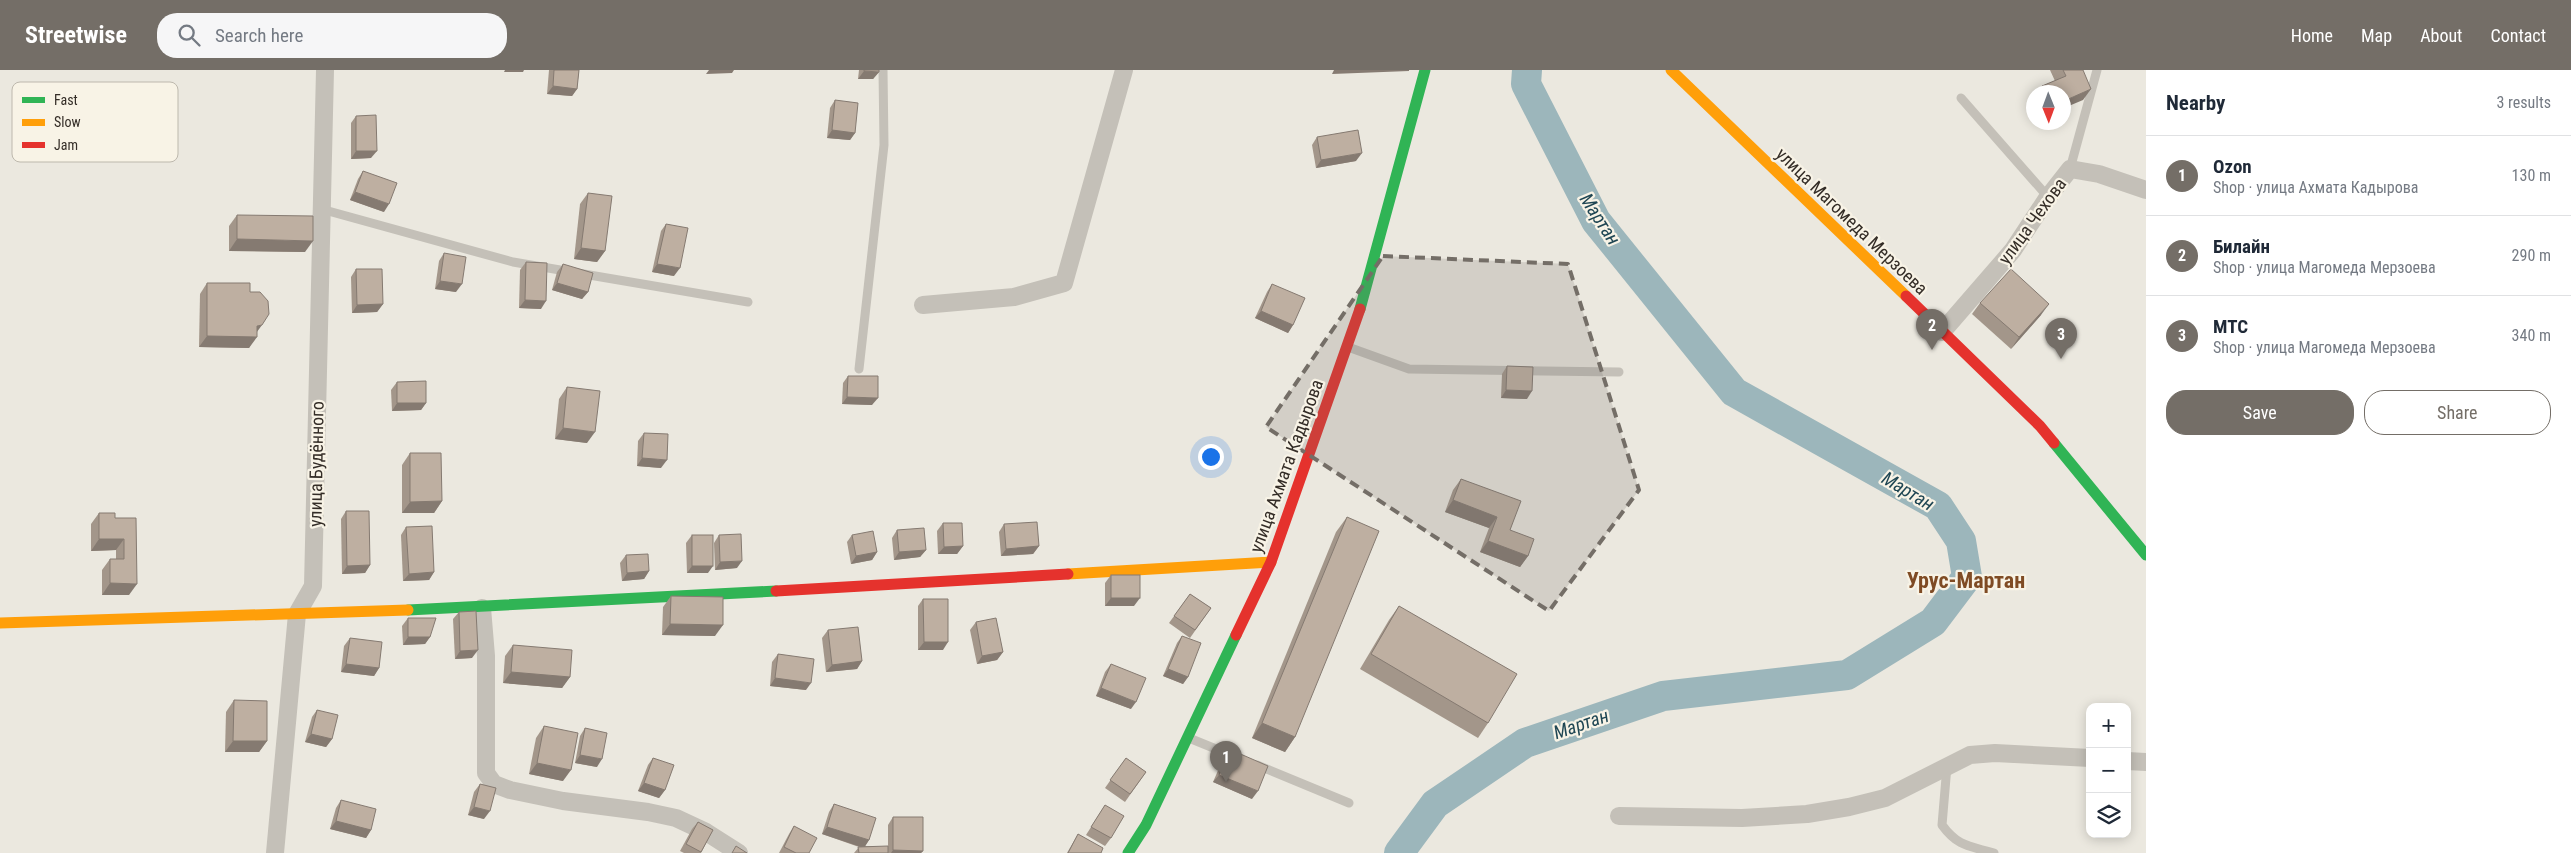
<!DOCTYPE html>
<html lang="en">
<head>
<meta charset="utf-8">
<style>
	:root { --surface:#fff; --page:#f6f6f7; --text:#1f2937; --muted:#747a83; --line:#e0e1e3; --accent:#746e67 }
	body { margin:0; font-family:"Roboto Condensed",sans-serif; background:var(--page); color:var(--text) }
	.controls { position:absolute; right:15px; bottom:15px; display:grid; overflow:hidden; border-radius:10px; box-shadow:0 2px 12px #0003 }
	.controls button { width:45px; height:45px; display:grid; place-items:center; padding:0; border:0; border-bottom:1px solid var(--line); background:var(--surface); color:var(--text); font:25px sans-serif }
	.compass { position:absolute; left:2026px; top:15px; width:45px; height:45px; border-radius:50%; background:var(--surface); box-shadow:0 2px 12px #0003; rotate:179deg }
	.you { position:absolute; left:1210px; top:386px; width:18px; height:18px; margin:-12px; border:4px solid #fff; border-radius:50%; background:#1a73e8; box-shadow:0 0 0 8px #1a73e833 }
	.badge { display:grid; place-items:center; width:32px; height:32px; border-radius:50%; background:var(--accent); color:#fff; font-size:16px; font-weight:700 }
	.pin { position:absolute; translate:-50% -41px; filter:drop-shadow(0 1px 2px #0008) }
	.pin::after { content:''; position:absolute; top:26px; width:18px; height:15px; background:inherit; clip-path:polygon(0 0,100% 0,50% 100%) }
	.list { margin:0; padding:0; list-style:none }
	h2 { display:flex; justify-content:space-between; align-items:center; height:65px; margin:0; padding:0 20px; font-size:21px }
	h2 small { font-size:16px; font-weight:400; color:var(--muted) }
	.list li { display:grid; grid-template-columns:32px 1fr auto; gap:15px; align-items:center; box-sizing:border-box; height:80px; padding:0 20px; border-top:1px solid var(--line) }
	.list b { display:block; font-size:19px; white-space:nowrap }
	.list p { margin:0; font-size:16px; white-space:nowrap; color:var(--muted) }
	.list em { font-size:16px; font-style:normal; color:var(--muted) }
	.actions { display:flex; gap:10px; padding:15px 20px }
	.actions a { flex:1; padding:11px 0; border:1px solid var(--accent); border-radius:20px; text-align:center; font-size:18px; color:var(--accent) }
	.actions .main { background:var(--accent); color:#fff }
	.icon { flex:none; width:28px; height:28px; fill:none; stroke:currentColor; stroke-width:2; stroke-linecap:round; stroke-linejoin:round }
	.map { position:relative; flex:none; width:2146px; height:783px; overflow:hidden }
	header { display:flex; align-items:center; gap:30px; box-sizing:border-box; height:70px; padding:0 25px; background:var(--accent); color:#fff }
	header strong { font-size:24px }
	nav { display:flex; gap:28px; margin-inline-start:auto; font-size:18px }
	.search { width:350px; height:45px; background:var(--page); display:flex; align-items:center; gap:12px; box-sizing:border-box; padding:0 18px; border-radius:20px; color:var(--muted); font-size:19px }
	main { display:flex }
	aside { flex:1; background:var(--surface) }
	.map>svg:first-child { display:block }
</style>
</head>
<body>
<header>
<strong>Streetwise</strong>
<div class="search"><svg class="icon" aria-label="search" viewBox="0 0 24 24"><circle cx="10" cy="10" r="6"/><path d="M15 15l6 6"/></svg>Search here</div>
<nav><a>Home</a><a>Map</a><a>About</a><a>Contact</a></nav>
</header>
<main>
<div class="map">
<svg width="2146" height="783" viewBox="0 0 2146 783">
	<rect width="100%" height="100%" fill="#ebe8df"/>
	<g fill="none" stroke-linecap="round" stroke-linejoin="round">
		<polyline stroke="#9cb6bb" stroke-width="30" points="1399,783 1435,734 1525,673 1663,626 1847,605 1933,552 1967,507 1961,471 1938,436 1734,322 1596,151 1526,14 1527,0"/>
		<g stroke="#c4c0b8" stroke-width="9">
			<polyline points="1961,28 2048,127"/>
			<polyline points="2070,99 2097,0"/>
			<polyline points="321,139 513,192 748,232"/>
			<polyline points="1348,277 1409,299 1619,302"/>
			<polyline points="859,299 884,75 883,0"/>
			<polyline points="1189,668 1238,688"/>
			<polyline points="1257,695 1349,733"/>
			<path d="M1947,696L1942,755C1958,777 1970,776 1994,783"/>
		</g>
		<g stroke="#c4c0b8" stroke-width="18">
			<polyline points="923,235 1014,227 1064,213 1124,0"/>
			<polyline points="1942,262 2013,180 2048,127 2070,99 2099,104 2146,120"/>
			<polyline points="482,538 486,586 486,703 494,714 510,720 563,731 648,742 676,748 706,762 739,783"/>
			<polyline points="2127,691 2146,692"/>
			<polyline points="1619,746 1742,748 1807,744 1849,737 1885,728 1970,685 1995,683 2090,688"/>
			<polyline points="275,783 297,544 313,516 325,0"/>
		</g>
		<g stroke="#30b455" stroke-width="11">
			<polyline points="1360,239 1425,0"/>
			<polyline points="2054,373 2146,485"/>
			<polyline points="408,540 776,521"/>
			<polyline points="1128,783 1146,755 1236,565"/>
		</g>
		<g stroke="#ff9f0a" stroke-width="11">
			<polyline points="1671,0 1906,226"/>
			<polyline points="1068,504 1271,492"/>
			<polyline points="0,553 408,540"/>
		</g>
		<g stroke="#e5322d" stroke-width="11">
			<polyline points="1906,226 2040,356 2054,373"/>
			<polyline points="776,521 1068,504"/>
			<polyline points="1236,565 1271,492 1360,239"/>
		</g>
	</g>
	<g fill="#a3968a">
		<polygon points="549,0 579,0 577,19 572,26 547,24"/>
		<polygon points="859,0 879,0 879,2 873,9 858,9"/>
		<polygon points="2050,0 2083,0 2083,30 2064,22 2038,22 2042,16 2055,11"/>
		<polygon points="835,30 855,63 850,70 827,68 830,38"/>
		<polygon points="356,46 371,88 351,89 351,53"/>
		<polygon points="1317,67 1356,91 1316,98 1312,75"/>
		<polygon points="363,101 384,142 350,130 358,109"/>
		<polygon points="588,123 605,181 597,192 574,189 580,134"/>
		<polygon points="237,145 305,182 229,181 229,156"/>
		<polygon points="666,154 674,206 652,202 661,161"/>
		<polygon points="444,183 456,222 435,219 439,191"/>
		<polygon points="526,192 541,239 519,238 520,200"/>
		<polygon points="563,194 588,222 582,229 552,220 557,202"/>
		<polygon points="356,199 383,234 377,242 352,243 351,207"/>
		<polygon points="207,213 250,222 257,261 249,278 199,277 200,224"/>
		<polygon points="1272,214 1293,255 1288,263 1255,248 1267,222"/>
		<polygon points="1980,233 2041,245 2011,279 1972,244"/>
		<polygon points="1507,296 1527,329 1501,328 1502,304"/>
		<polygon points="848,306 872,335 842,334 843,313"/>
		<polygon points="397,312 426,333 421,340 392,341 391,320"/>
		<polygon points="567,317 587,373 555,369 559,329"/>
		<polygon points="644,363 661,398 637,396 638,371"/>
		<polygon points="410,383 442,431 434,443 402,443 402,395"/>
		<polygon points="1461,409 1510,460 1528,486 1520,497 1480,482 1489,458 1445,442 1453,420"/>
		<polygon points="346,441 370,495 365,503 342,504 341,449"/>
		<polygon points="99,443 115,448 136,448 129,525 102,525 102,500 110,489 116,489 116,480 91,481 91,454"/>
		<polygon points="1347,447 1295,667 1285,682 1252,668 1336,462"/>
		<polygon points="943,453 963,476 957,484 938,484 937,461"/>
		<polygon points="1004,454 1039,476 1033,484 1001,486 999,462"/>
		<polygon points="406,457 434,502 429,510 403,511 401,465"/>
		<polygon points="897,460 926,480 920,487 894,490 892,468"/>
		<polygon points="692,465 708,503 687,503 686,473"/>
		<polygon points="719,465 737,498 715,500 714,473"/>
		<polygon points="852,465 877,482 872,490 851,494 847,472"/>
		<polygon points="626,485 649,501 644,509 622,511 620,493"/>
		<polygon points="1111,505 1134,536 1105,536 1105,513"/>
		<polygon points="1190,524 1211,538 1190,568 1169,553"/>
		<polygon points="671,526 715,566 662,565 663,537"/>
		<polygon points="923,529 943,580 918,580 918,536"/>
		<polygon points="1399,536 1488,653 1478,668 1360,599 1389,550"/>
		<polygon points="459,542 472,588 455,589 453,549"/>
		<polygon points="408,548 430,567 425,574 403,575 402,556"/>
		<polygon points="976,552 1003,582 997,590 977,594 970,560"/>
		<polygon points="828,560 862,591 857,599 826,602 822,568"/>
		<polygon points="1182,566 1188,607 1183,614 1163,606 1177,573"/>
		<polygon points="350,568 379,598 374,606 341,602 344,576"/>
		<polygon points="513,575 570,607 562,618 503,613 505,586"/>
		<polygon points="778,584 806,620 770,616 772,592"/>
		<polygon points="1111,594 1131,639 1096,626 1105,602"/>
		<polygon points="234,630 267,671 259,682 225,682 226,642"/>
		<polygon points="317,640 332,669 326,677 305,672 312,647"/>
		<polygon points="544,656 563,711 529,704 536,668"/>
		<polygon points="585,658 597,697 575,693 580,666"/>
		<polygon points="1229,679 1252,729 1213,712 1224,687"/>
		<polygon points="653,688 665,720 659,728 638,721 648,695"/>
		<polygon points="1126,688 1146,702 1125,732 1105,718"/>
		<polygon points="480,714 484,749 468,745 474,722"/>
		<polygon points="341,730 371,760 366,768 330,759 336,738"/>
		<polygon points="834,734 869,770 865,776 888,778 888,755 893,747 923,781 921,783 854,783 859,777 822,764 829,742"/>
		<polygon points="1105,735 1111,768 1105,776 1086,765"/>
		<polygon points="698,752 713,760 701,783 684,783 680,781 692,759"/>
		<polygon points="794,756 809,783 779,783 789,764"/>
		<polygon points="1078,764 1101,783 1067,783"/>
	</g>
	<g fill="#857a71">
		<polygon points="505,0 524,0 523,2 504,2"/>
		<polygon points="709,0 734,0 732,3 706,4"/>
		<polygon points="1334,0 1409,0 1409,1 1332,4"/>
		<polygon points="864,1 879,2 873,9 858,9"/>
		<polygon points="553,16 577,19 572,26 547,24"/>
		<polygon points="2091,19 2083,30 2064,38 2064,31"/>
		<polygon points="832,60 855,63 850,70 827,68"/>
		<polygon points="356,81 377,81 371,88 351,89"/>
		<polygon points="1362,83 1356,91 1316,98 1321,90"/>
		<polygon points="355,122 389,134 384,142 350,130"/>
		<polygon points="237,169 313,171 305,182 229,181"/>
		<polygon points="581,178 605,181 597,192 574,189"/>
		<polygon points="657,194 680,198 674,206 652,202"/>
		<polygon points="440,211 462,214 456,222 435,219"/>
		<polygon points="557,213 588,222 582,229 552,220"/>
		<polygon points="525,230 546,231 541,239 519,238"/>
		<polygon points="383,234 377,242 352,243 357,235"/>
		<polygon points="2049,234 2041,245 2011,279 2019,267"/>
		<polygon points="1261,241 1293,255 1288,263 1255,248"/>
		<polygon points="262,255 254,266 257,267 249,278 199,277 207,266"/>
		<polygon points="1506,320 1532,321 1527,329 1501,328"/>
		<polygon points="847,327 878,328 872,335 842,334"/>
		<polygon points="397,333 426,333 421,340 392,341"/>
		<polygon points="563,358 595,362 587,373 555,369"/>
		<polygon points="642,388 667,390 661,398 637,396"/>
		<polygon points="1453,430 1497,447 1489,458 1445,442"/>
		<polygon points="442,431 434,443 402,443 410,432"/>
		<polygon points="99,469 124,469 116,480 91,481"/>
		<polygon points="1488,471 1528,486 1520,497 1480,482"/>
		<polygon points="963,476 957,484 938,484 944,477"/>
		<polygon points="1039,476 1033,484 1001,486 1006,479"/>
		<polygon points="926,480 920,487 894,490 899,482"/>
		<polygon points="877,482 872,490 851,494 856,486"/>
		<polygon points="742,491 737,498 715,500 720,492"/>
		<polygon points="370,495 365,503 342,504 347,496"/>
		<polygon points="692,496 713,496 708,503 687,503"/>
		<polygon points="649,501 644,509 622,511 627,503"/>
		<polygon points="434,502 429,510 403,511 409,504"/>
		<polygon points="110,513 137,514 129,525 102,525"/>
		<polygon points="1111,528 1140,528 1134,536 1105,536"/>
		<polygon points="670,554 723,555 715,566 662,565"/>
		<polygon points="408,567 430,567 425,574 403,575"/>
		<polygon points="924,572 948,572 943,580 918,580"/>
		<polygon points="478,580 472,588 455,589 460,581"/>
		<polygon points="1003,582 997,590 977,594 982,586"/>
		<polygon points="862,591 857,599 826,602 832,595"/>
		<polygon points="346,594 379,598 374,606 341,602"/>
		<polygon points="1168,599 1188,607 1183,614 1163,606"/>
		<polygon points="511,602 570,607 562,618 503,613"/>
		<polygon points="775,608 811,613 806,620 770,616"/>
		<polygon points="1101,618 1136,632 1131,639 1096,626"/>
		<polygon points="1262,653 1295,667 1285,682 1252,668"/>
		<polygon points="311,664 332,669 326,677 305,672"/>
		<polygon points="233,671 267,671 259,682 225,682"/>
		<polygon points="580,685 602,689 597,697 575,693"/>
		<polygon points="537,693 571,700 563,711 529,704"/>
		<polygon points="1219,705 1258,721 1252,729 1213,712"/>
		<polygon points="644,713 665,720 659,728 638,721"/>
		<polygon points="474,737 490,741 484,749 468,745"/>
		<polygon points="336,751 371,760 366,768 330,759"/>
		<polygon points="827,757 869,770 864,778 822,764"/>
		<polygon points="893,780 923,781 921,783 891,783"/>
	</g>
	<g fill="#beafa1" stroke="#857a71">
		<polygon points="554,0 579,0 577,19 553,16"/>
		<polygon points="864,0 879,0 879,2 864,1"/>
		<polygon points="2063,0 2083,0 2091,19 2064,31 2064,22 2045,22 2042,16 2066,6"/>
		<polygon points="835,30 858,33 855,63 832,60"/>
		<polygon points="376,45 377,81 356,81 356,46"/>
		<polygon points="1358,60 1362,83 1321,90 1317,67"/>
		<polygon points="363,101 397,113 389,134 355,122"/>
		<polygon points="588,123 612,126 605,181 581,178"/>
		<polygon points="237,145 313,146 313,171 237,169"/>
		<polygon points="666,154 688,158 680,198 657,194"/>
		<polygon points="444,183 466,187 462,214 440,211"/>
		<polygon points="526,192 547,193 546,231 525,230"/>
		<polygon points="563,194 593,203 588,222 557,213"/>
		<polygon points="356,199 382,199 383,234 357,235"/>
		<polygon points="2011,199 2049,234 2019,267 1980,233"/>
		<polygon points="207,213 250,213 250,222 260,222 268,231 269,244 262,255 257,256 257,267 207,266"/>
		<polygon points="1272,214 1305,228 1293,255 1261,241"/>
		<polygon points="1507,296 1533,297 1532,321 1506,320"/>
		<polygon points="848,306 878,306 878,328 847,327"/>
		<polygon points="426,311 426,333 397,333 397,312"/>
		<polygon points="567,317 600,321 595,362 563,358"/>
		<polygon points="644,363 668,364 667,390 642,388"/>
		<polygon points="410,383 441,383 442,431 410,432"/>
		<polygon points="1461,409 1521,431 1510,460 1534,469 1528,486 1488,471 1497,447 1453,430"/>
		<polygon points="346,441 369,441 370,495 347,496"/>
		<polygon points="99,443 115,443 115,448 136,448 137,514 110,513 110,489 124,489 124,469 99,469"/>
		<polygon points="1347,447 1379,461 1295,667 1262,653"/>
		<polygon points="1037,452 1039,476 1006,479 1004,454"/>
		<polygon points="943,453 962,453 963,476 944,477"/>
		<polygon points="432,456 434,502 409,504 406,457"/>
		<polygon points="924,458 926,480 899,482 897,460"/>
		<polygon points="873,461 877,482 856,486 852,465"/>
		<polygon points="741,464 742,491 720,492 719,465"/>
		<rect x="692" y="465" width="21" height="31"/>
		<polygon points="648,484 649,501 627,503 626,485"/>
		<rect x="1111" y="505" width="29" height="23"/>
		<polygon points="1190,524 1211,538 1195,560 1174,546"/>
		<polygon points="671,526 723,527 723,555 670,554"/>
		<polygon points="923,529 948,529 948,572 924,572"/>
		<polygon points="1399,536 1517,604 1488,653 1371,584"/>
		<polygon points="476,541 478,580 460,581 459,542"/>
		<polygon points="408,548 436,548 430,567 408,567"/>
		<polygon points="996,548 1003,582 982,586 976,552"/>
		<polygon points="858,557 862,591 832,595 828,560"/>
		<polygon points="1182,566 1201,573 1188,607 1168,599"/>
		<polygon points="350,568 382,572 379,598 346,594"/>
		<polygon points="513,575 572,580 570,607 511,602"/>
		<polygon points="778,584 814,589 811,613 775,608"/>
		<polygon points="1111,594 1146,608 1136,632 1101,618"/>
		<polygon points="234,630 267,631 267,671 233,671"/>
		<polygon points="317,640 338,645 332,669 311,664"/>
		<polygon points="544,656 578,663 571,700 537,693"/>
		<polygon points="585,658 607,663 602,689 580,685"/>
		<polygon points="1229,679 1268,696 1258,721 1219,705"/>
		<polygon points="653,688 674,695 665,720 644,713"/>
		<polygon points="1126,688 1146,702 1130,724 1110,710"/>
		<polygon points="480,714 496,718 490,741 474,737"/>
		<polygon points="341,730 376,739 371,760 336,751"/>
		<polygon points="834,734 876,748 869,770 827,757"/>
		<polygon points="1105,735 1124,746 1111,768 1091,757"/>
		<polygon points="893,747 923,747 923,781 893,780"/>
		<polygon points="698,752 713,760 701,782 686,774"/>
		<polygon points="794,756 817,768 809,783 796,783 784,777"/>
		<polygon points="1078,764 1103,778 1101,783 1068,783"/>
		<polygon points="736,776 747,783 732,783"/>
		<polygon points="888,776 888,783 859,783 858,777"/>
	</g>
	<path fill="#746e67" fill-opacity="0.2" stroke="#746e67" stroke-width="4" stroke-dasharray="10 6" stroke-linejoin="round" d="M1383,186L1568,194L1639,420L1549,541L1266,357Z"/>
	<g text-anchor="middle" dominant-baseline="central" stroke-width="4.5" stroke-linejoin="round" paint-order="stroke">
		<g font-size="18" fill="#342d27" stroke="#f8f3e6">
			<text transform="translate(1852 151) rotate(44)">улица Магомеда Мерзоева</text>
			<text transform="translate(2032 151) rotate(-54)">улица Чехова</text>
			<text transform="translate(316 394) rotate(-89)">улица Будённого</text>
			<text transform="translate(1286 396) rotate(-70)">улица Ахмата Кадырова</text>
		</g>
		<g font-size="19" font-style="italic" fill="#1f4653" stroke="#f8f3e6">
			<text transform="translate(1600 149) rotate(57)">Мартан</text>
			<text transform="translate(1908 421) rotate(31)">Мартан</text>
			<text transform="translate(1581 654) rotate(-19)">Мартан</text>
		</g>
		<g font-size="22" font-weight="bold" fill="#7f4b24" stroke="#f8f3e6">
			<text x="1966" y="510">Урус-Мартан</text>
		</g>
	</g>
	<rect x="12" y="12" width="166" height="80" rx="8" fill="#f8f3e6" stroke="#bdb8ad" stroke-width="1"/>
	<rect x="22" y="27" width="23" height="6" fill="#30b455"/>
	<rect x="22" y="49" width="23" height="7" fill="#ff9f0a"/>
	<rect x="22" y="72" width="23" height="6" fill="#e5322d"/>
	<g font-size="14" fill="#342d27">
		<text x="54" y="35">Fast</text>
		<text x="54" y="57">Slow</text>
		<text x="54" y="80">Jam</text>
	</g>
</svg>
<div class="controls">
<button>+</button>
<button>−</button>
<button><svg class="icon" aria-label="layers" viewBox="0 0 24 24"><path d="M12 4l9 5-9 5-9-5zM3 14l9 5 9-5"/></svg></button>
</div>
<svg class="compass" viewBox="-18 -18 36 36"><path d="M0-13l5 13h-10z" fill="#e53935"/><path d="M0 13l5-13h-10z" fill="#747a83"/></svg>
<div class="you"></div>
<div class="pin badge" style="left:1226px;top:712px">1</div>
<div class="pin badge" style="left:1932px;top:280px">2</div>
<div class="pin badge" style="left:2061px;top:289px">3</div>
</div>
<aside>
<h2>Nearby<small>3 results</small></h2>
<ul class="list">
<li><span class="badge">1</span><div><b>Ozon</b><p>Shop · улица Ахмата Кадырова</p></div><em>130 m</em></li>
<li><span class="badge">2</span><div><b>Билайн</b><p>Shop · улица Магомеда Мерзоева</p></div><em>290 m</em></li>
<li><span class="badge">3</span><div><b>МТС</b><p>Shop · улица Магомеда Мерзоева</p></div><em>340 m</em></li>
</ul>
<div class="actions"><a class="main">Save</a><a>Share</a></div>
</aside>
</main>
</body>
</html>
